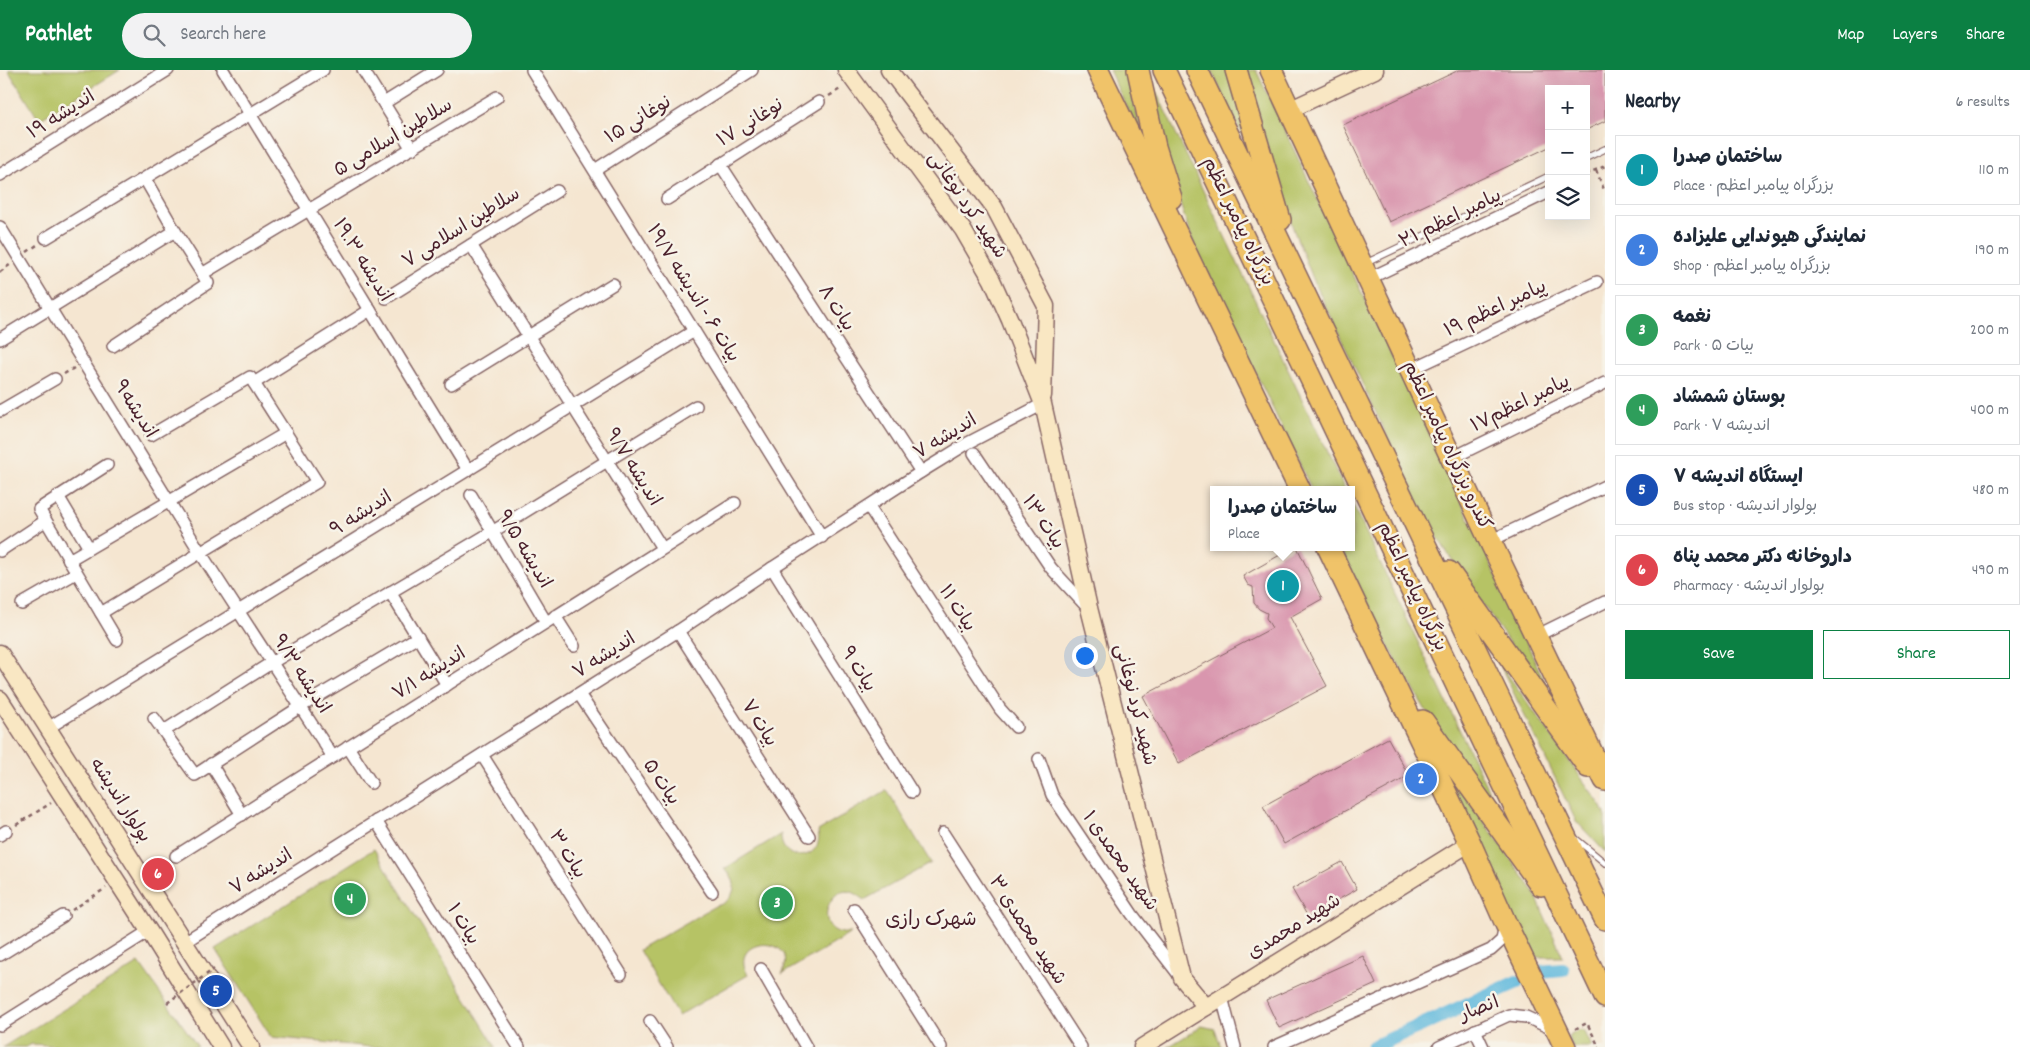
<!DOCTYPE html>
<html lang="en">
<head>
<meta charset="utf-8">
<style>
	:root { --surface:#fff; --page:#f2f2f3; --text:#1f2937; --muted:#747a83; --line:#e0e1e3; --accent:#0b8043 }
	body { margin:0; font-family:Dekko,"Playpen Sans Arabic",sans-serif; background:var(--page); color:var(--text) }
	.controls { position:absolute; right:15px; top:15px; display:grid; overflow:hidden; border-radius:0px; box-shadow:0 5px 20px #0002 }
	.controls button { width:45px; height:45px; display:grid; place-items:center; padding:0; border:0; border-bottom:1px solid var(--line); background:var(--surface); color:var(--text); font:25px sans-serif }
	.you { position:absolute; left:1084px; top:585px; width:18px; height:18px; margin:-12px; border:4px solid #fff; border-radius:50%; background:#1a73e8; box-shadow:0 0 0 8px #1a73e833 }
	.badge { display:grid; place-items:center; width:32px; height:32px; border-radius:50%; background:var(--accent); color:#fff; font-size:16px; font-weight:700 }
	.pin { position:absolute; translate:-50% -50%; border:2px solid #fff; box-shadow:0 1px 5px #0006 }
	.popup { position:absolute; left:1210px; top:416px; width:145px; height:65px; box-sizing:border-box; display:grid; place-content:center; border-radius:0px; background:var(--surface); filter:drop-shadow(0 1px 4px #0005); font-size:16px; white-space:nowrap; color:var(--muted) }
	.popup b { font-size:19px; color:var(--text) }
	.popup::after { content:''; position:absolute; left:50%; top:100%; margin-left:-10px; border:10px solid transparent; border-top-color:var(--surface) }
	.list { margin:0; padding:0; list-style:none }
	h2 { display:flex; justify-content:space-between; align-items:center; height:65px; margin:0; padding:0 20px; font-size:21px }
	h2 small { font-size:16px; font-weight:400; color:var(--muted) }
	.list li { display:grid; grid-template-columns:32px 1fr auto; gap:15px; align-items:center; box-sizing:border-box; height:70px; margin:0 10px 10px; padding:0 10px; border:1px solid var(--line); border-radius:0px }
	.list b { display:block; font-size:19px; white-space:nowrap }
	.list p { margin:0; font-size:16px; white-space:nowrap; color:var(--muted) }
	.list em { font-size:16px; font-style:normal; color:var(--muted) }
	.actions { display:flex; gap:10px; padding:15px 20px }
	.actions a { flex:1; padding:11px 0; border:1px solid var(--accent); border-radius:0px; text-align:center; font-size:18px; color:var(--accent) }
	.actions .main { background:var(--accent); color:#fff }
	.icon { flex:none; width:28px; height:28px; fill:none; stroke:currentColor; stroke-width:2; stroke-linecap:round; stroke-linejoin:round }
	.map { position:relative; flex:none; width:1605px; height:977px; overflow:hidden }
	header { display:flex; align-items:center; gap:30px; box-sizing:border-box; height:70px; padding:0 25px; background:var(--accent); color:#fff }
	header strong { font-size:24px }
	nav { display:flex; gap:28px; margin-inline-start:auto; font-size:18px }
	.search { width:350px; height:45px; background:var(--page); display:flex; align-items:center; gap:12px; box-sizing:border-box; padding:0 18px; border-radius:28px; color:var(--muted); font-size:19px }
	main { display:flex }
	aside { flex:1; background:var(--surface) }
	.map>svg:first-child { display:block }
</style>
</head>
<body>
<header>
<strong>Pathlet</strong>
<div class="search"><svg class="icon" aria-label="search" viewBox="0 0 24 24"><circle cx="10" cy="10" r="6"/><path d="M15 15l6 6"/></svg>Search here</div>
<nav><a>Map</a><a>Layers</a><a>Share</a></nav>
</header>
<main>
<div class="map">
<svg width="1605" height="977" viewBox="0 0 1605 977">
	<rect width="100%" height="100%" fill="#f7f3e8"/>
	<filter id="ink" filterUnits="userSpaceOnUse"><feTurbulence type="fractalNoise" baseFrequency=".02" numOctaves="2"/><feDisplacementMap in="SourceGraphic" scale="10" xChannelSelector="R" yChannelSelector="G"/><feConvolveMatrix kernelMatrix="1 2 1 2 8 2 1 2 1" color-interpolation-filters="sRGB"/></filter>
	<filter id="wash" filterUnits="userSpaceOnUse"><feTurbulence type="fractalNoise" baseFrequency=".0096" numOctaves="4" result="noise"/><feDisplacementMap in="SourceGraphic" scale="20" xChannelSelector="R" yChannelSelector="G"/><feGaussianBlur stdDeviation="1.12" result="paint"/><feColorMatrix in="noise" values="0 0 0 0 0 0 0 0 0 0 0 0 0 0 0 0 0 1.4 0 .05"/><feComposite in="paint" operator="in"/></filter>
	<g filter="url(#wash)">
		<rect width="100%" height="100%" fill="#f5e6d1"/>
		<g fill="#b6c365" stroke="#807148">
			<polygon points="8,0 120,0 39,50"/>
			<polygon points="1109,0 1126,0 1145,77"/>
			<polygon points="1146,0 1345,420 1312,420 1194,175 1175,119"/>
			<polygon points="1211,0 1229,0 1262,106"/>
			<polygon points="1241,0 1256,0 1506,526 1553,631 1550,632 1450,487 1426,449 1314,211 1294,161"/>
			<polygon points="1352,433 1499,743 1432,651 1383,567 1340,477 1352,477"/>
			<polygon points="1498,591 1602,737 1605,744 1605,782 1576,751"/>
			<polygon points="1440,691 1533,820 1563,887 1529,887"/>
			<path d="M887,720L931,793L864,830C831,797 806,868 851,863L782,904C803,864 725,865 748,905L678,946L639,880L715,836C735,833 741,810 724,799L781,764C779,795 825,792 818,761Z"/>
			<polygon points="374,779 496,977 372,977 271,967 215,879"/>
			<polygon points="139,893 198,977 73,977 32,974 26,977 3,977"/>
			<polygon points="1202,956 1215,959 1221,977 1168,977"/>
			<polygon points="1579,960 1585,962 1592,977 1573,977 1568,967"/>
		</g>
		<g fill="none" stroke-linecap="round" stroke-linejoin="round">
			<g stroke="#60b9dd" stroke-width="14">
				<polyline points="1539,902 1563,900"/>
				<polyline points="1373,977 1517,912"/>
			</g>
		</g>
		<g id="blocks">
			<g fill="#d996ae">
				<polygon points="1459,0 1605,0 1605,51 1586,60 1586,19 1549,19 1549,77 1389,152 1343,55"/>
				<polygon points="1294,477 1297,477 1322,529 1290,547 1327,616 1179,694 1143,626 1272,558 1266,548 1267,543 1259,539 1254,533 1253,517 1248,515 1243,506"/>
				<polygon points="1388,668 1409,706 1284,774 1263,736"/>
				<polygon points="1342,792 1357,819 1308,847 1292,819"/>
				<polygon points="1363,886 1376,914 1279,958 1266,930"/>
			</g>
		</g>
	</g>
	<g filter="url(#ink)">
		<use href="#blocks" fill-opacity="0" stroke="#866565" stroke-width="1"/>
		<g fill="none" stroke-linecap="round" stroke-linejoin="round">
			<g stroke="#866565" stroke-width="8">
				<g id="lane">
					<polyline points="1586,88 1605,79"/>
					<polyline points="1366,193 1549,106"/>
					<polyline points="1576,769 1605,793"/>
				</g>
			</g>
			<g stroke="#866565" stroke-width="14">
				<g id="street">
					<polyline points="223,0 468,400"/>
					<polyline points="363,0 412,79"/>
					<polyline points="532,0 822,467"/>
					<polyline points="384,33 437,0"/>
					<polyline points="720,94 921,402"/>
					<polyline points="595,100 752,0"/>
					<polyline points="0,105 168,0"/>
					<polyline points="667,129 819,32"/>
					<polyline points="0,157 200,482 333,687"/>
					<polyline points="46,168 323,0"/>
					<polyline points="471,175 662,478"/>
					<polyline points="202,204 497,27"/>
					<polyline points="1368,209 1549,122"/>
					<polyline points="386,228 557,121"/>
					<polyline points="0,269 175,161"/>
					<polyline points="113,276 208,213 175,161 145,109"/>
					<polyline points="1410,300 1597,212"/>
					<polyline points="254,313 370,240"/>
					<polyline points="451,314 613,214"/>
					<polyline points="0,341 55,309"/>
					<polyline points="974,383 1051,498 1088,538"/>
					<polyline points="1452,388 1605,313"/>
					<polyline points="107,395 39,439 117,570"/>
					<polyline points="471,425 546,552"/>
					<polyline points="58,426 89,478"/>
					<polyline points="869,437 1000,639 1016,657"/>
					<polyline points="1490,471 1605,416"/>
					<polyline points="0,481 45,451"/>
					<polyline points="69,490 286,363"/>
					<polyline points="772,498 912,722"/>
					<polyline points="390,522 447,615"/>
					<polyline points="22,534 76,503"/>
					<polyline points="101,543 317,412 250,307 151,365"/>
					<polyline points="555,546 574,576"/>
					<polyline points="678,561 809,766"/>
					<polyline points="1536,566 1605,532"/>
					<polyline points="579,624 712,822"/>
					<polyline points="154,648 195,705 300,637 418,567"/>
					<polyline points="48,658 694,261"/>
					<polyline points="164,661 271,593 492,462 696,336"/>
					<polyline points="348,677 371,713"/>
					<polyline points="482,685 621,904"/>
					<polyline points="1039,689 1052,725 1132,844 1179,905"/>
					<polyline points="211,694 242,745"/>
					<polyline points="376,751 519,977"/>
					<polyline points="943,763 1081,977"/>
					<polyline points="0,765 6,761"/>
					<polyline points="176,786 735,433"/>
					<polyline points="854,839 941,977"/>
					<polyline points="186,871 678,561 772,498 921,402 968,373 1043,334"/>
					<polyline points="0,885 63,846"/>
					<polyline points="761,899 806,977"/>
					<polyline points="1222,927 1235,977"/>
					<polyline points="650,951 667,977"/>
					<polyline points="0,955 149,861"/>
					<polyline points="1475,960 1483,977"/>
					<polyline points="1274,977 1491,880 1502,870 1505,856"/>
					<polyline points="1439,977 1509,945 1526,947 1548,957 1556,964"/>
				</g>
			</g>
			<g stroke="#866565" stroke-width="19">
				<g id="secondary">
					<polyline points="846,0 963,160 992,210 1010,250 1043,334 1089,538 1182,908 1206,937"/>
					<polyline points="889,0 994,137 1046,236 1043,326"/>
					<polyline points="1289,40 1375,0"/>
					<polyline points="0,583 251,977"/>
					<polyline points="0,629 149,861 221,977"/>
					<polyline points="1142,977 1470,773"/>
				</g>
			</g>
			<g stroke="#866565" stroke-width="24">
				<g id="highway">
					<polyline points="1098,0 1300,420"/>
					<polyline points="1138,0 1155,77 1171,128"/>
					<polyline points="1164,0 1605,927"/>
					<polyline points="1197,0 1605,849"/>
					<polyline points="1236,0 1280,150"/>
					<polyline points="1271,0 1490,471 1605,710"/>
					<polyline points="1328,477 1470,773 1506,854 1565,977"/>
					<polyline points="1449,502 1588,697"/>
					<polyline points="1423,651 1541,815"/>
				</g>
			</g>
			<g stroke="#866565" stroke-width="2.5" stroke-dasharray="4 4" stroke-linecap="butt">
				<polyline points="829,26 842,18"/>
				<polyline points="1596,100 1605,122"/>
				<polyline points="1586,104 1605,96"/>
				<polyline points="27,182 37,175"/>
				<polyline points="0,202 11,194"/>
				<polyline points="64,304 74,298"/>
				<polyline points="16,755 51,733"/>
				<polyline points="154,801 166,793"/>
				<polyline points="72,840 106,818"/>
				<polyline points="1575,959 1587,953 1599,977"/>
			</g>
			<use href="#lane" stroke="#fff" stroke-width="5.5"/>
			<use href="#street" stroke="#fff" stroke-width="11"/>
			<use href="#secondary" stroke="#f9e7c3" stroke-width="16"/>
			<use href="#highway" stroke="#f0c369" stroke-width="21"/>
			<polyline stroke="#866565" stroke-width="2.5" stroke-dasharray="4 4" stroke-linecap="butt" points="167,933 214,899"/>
		</g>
	</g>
	<g text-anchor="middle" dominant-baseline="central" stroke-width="5" stroke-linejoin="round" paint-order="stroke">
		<g font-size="19" fill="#4a1f2b" stroke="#f7f3e8">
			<text transform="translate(62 46) rotate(-32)">اندیشه ۱۹</text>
			<text transform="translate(639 51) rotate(-32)">نوغانی ۱۵</text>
			<text transform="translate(751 54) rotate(-32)">نوغانی ۱۷</text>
			<text transform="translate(394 69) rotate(-31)">سلاطین اسلامی ۵</text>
			<text transform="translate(966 136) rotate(56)">شهید کرد نوغانی</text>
			<text transform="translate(1451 150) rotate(-26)">پیامبر اعظم ۲۱</text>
			<text transform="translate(1237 152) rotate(64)">بزرگراه پیامبر اعظم</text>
			<text transform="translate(462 159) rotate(-32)">سلاطین اسلامی ۷</text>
			<text transform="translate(361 191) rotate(58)">اندیشه ۱۹.۳</text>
			<text transform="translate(692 224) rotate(58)">بیات ۶ - اندیشه ۱۹/۷</text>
			<text transform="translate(835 239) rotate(57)">بیات ۸</text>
			<text transform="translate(1496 240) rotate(-25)">پیامبر اعظم ۱۹</text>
			<text transform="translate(1521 335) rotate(-26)">پیامبر اعظم۱۷</text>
			<text transform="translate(134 340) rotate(58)">اندیشه۹</text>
			<text transform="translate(946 368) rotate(-31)">اندیشه ۷</text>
			<text transform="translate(1446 376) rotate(65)">کندرو بزرگراه پیامبر اعظم</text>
			<text transform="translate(632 398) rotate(58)">اندیشه ۹/۷</text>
			<text transform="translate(362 445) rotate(-32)">اندیشه ۹</text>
			<text transform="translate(1042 453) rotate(56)">بیات ۱۳</text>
			<text transform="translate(523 480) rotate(59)">اندیشه ۹/۵</text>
			<text transform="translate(1411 517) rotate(65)">بزرگراه پیامبر اعظم</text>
			<text transform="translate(956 539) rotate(57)">بیات ۱۱</text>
			<text transform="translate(605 587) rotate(-32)">اندیشه ۷</text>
			<text transform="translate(857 600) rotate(58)">بیات ۹</text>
			<text transform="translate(300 605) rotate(57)">اندیشه ۹/۳</text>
			<text transform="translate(430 605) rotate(-32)">اندیشه ۷/۱</text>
			<text transform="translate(1134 635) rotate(76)">شهید کرد نوغانی</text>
			<text transform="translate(758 654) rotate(58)">بیات ۷</text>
			<text transform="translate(660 713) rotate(56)">بیات ۵</text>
			<text transform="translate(119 731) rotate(57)">بولوار اندیشه</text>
			<text transform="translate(566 785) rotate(58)">بیات ۳</text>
			<text transform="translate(1119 792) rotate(55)">شهید محمدی ۱</text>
			<text transform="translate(262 803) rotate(-32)">اندیشه ۷</text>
			<text transform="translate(462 855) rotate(58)">بیات ۱</text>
			<text transform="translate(1295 858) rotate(-32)">شهید محمدی</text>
			<text transform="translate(1026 861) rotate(57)">شهید محمدی ۳</text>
			<text transform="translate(1480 940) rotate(-21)">انصار</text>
		</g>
		<g font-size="20" fill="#4a1f2b" stroke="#f7f3e8">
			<text x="931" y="851">شهرک رازی</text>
		</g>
	</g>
</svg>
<div class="controls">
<button>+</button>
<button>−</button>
<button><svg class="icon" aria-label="layers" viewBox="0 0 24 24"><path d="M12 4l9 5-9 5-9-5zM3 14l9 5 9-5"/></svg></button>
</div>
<div class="you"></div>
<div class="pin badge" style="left:1283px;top:516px;background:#0f9aa8">1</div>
<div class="popup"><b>ساختمان صدرا</b>Place</div>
<div class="pin badge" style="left:1421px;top:709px;background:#3f7fe0">2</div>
<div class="pin badge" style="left:777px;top:833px;background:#2e9e5b">3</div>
<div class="pin badge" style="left:350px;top:829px;background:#2e9e5b">4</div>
<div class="pin badge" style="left:216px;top:921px;background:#1a4fb4">5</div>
<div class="pin badge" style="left:158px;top:804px;background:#e0444e">6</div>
</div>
<aside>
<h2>Nearby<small>6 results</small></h2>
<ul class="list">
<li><span class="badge" style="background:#0f9aa8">1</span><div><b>ساختمان صدرا</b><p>Place · بزرگراه پیامبر اعظم</p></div><em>110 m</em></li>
<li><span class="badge" style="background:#3f7fe0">2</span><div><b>نمایندگی هیوندایی علیزاده</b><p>Shop · بزرگراه پیامبر اعظم</p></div><em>190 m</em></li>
<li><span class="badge" style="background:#2e9e5b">3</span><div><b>نغمه</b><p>Park · بیات ۵</p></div><em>200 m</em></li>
<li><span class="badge" style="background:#2e9e5b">4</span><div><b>بوستان شمشاد</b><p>Park · اندیشه ۷</p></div><em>400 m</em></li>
<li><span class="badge" style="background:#1a4fb4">5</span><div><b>ایستگاه اندیشه ۷</b><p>Bus stop · بولوار اندیشه</p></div><em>480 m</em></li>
<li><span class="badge" style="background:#e0444e">6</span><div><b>داروخانه دکتر محمد پناه</b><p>Pharmacy · بولوار اندیشه</p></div><em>490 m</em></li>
</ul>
<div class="actions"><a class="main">Save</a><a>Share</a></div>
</aside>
</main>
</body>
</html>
